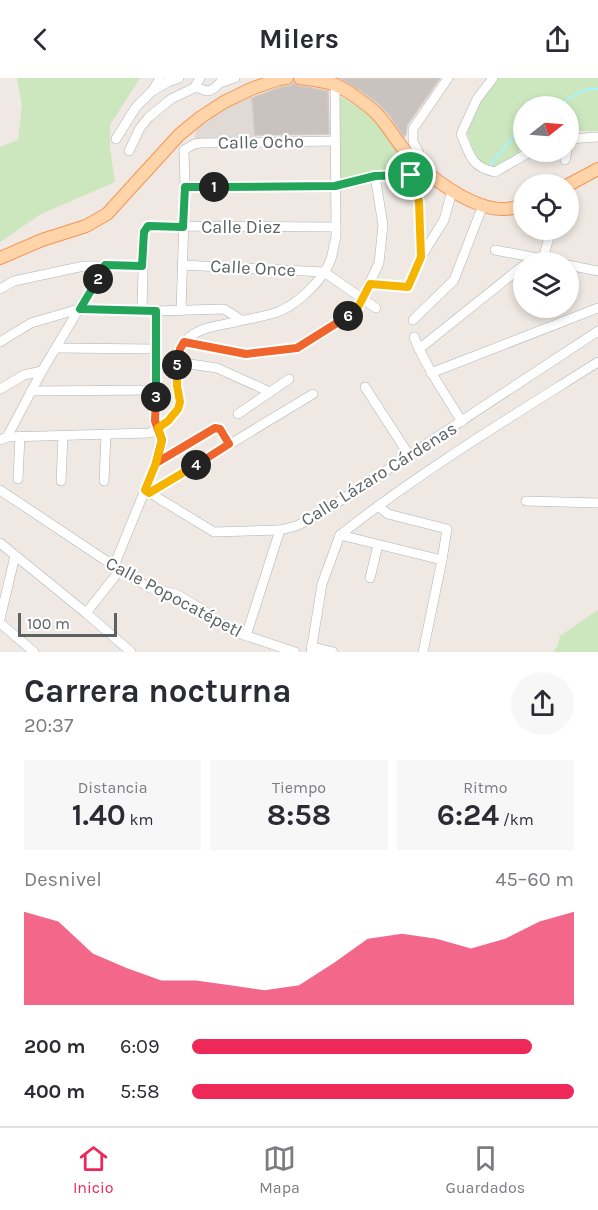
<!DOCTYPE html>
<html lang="es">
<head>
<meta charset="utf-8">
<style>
	body { margin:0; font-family:Karla,sans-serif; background:#f7f7f7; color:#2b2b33; height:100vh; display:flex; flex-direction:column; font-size:22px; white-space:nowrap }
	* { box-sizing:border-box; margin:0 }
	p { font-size:20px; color:#7c7c81 }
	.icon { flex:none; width:33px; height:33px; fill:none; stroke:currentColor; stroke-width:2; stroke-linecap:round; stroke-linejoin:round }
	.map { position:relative; height:574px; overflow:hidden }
	.panel { display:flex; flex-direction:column; background:#fff; flex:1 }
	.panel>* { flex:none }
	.needle { width:39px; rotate:73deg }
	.tools { position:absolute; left:513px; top:18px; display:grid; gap:12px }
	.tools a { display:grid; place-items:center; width:66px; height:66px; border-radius:50%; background:#fff; box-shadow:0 3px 9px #0003; font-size:30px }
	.scale { position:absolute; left:18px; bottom:15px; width:99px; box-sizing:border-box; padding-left:6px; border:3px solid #5b6264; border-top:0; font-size:16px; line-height:21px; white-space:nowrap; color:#5b6264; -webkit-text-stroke:4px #fff; paint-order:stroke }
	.pin { position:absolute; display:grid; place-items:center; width:51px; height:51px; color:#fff; margin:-26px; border:3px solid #fff; border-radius:50%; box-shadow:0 2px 6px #0007 }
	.km { position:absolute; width:30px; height:30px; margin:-15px; border-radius:50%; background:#222; color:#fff; font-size:16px; line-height:30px; text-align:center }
	.round { display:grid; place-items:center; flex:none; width:63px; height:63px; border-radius:32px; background:#f7f7f7 }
	.overview { display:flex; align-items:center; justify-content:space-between; height:102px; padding:0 24px }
	h1 { font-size:33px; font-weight:700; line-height:45px }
	.figures { display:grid; grid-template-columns:repeat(3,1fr); gap:9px; height:102px; padding:6px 24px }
	.figures div { display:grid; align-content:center; border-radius:0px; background:#f7f7f7; text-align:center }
	.figures b { font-size:30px; font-weight:700 }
	.figures small { font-size:16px; font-weight:400 }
	.figures p { font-size:16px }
	.chart { height:168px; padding:12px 24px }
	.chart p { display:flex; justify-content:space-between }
	.chart svg { width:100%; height:108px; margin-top:6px; fill:#ef285a; opacity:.7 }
	ul { padding:0 24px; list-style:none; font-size:20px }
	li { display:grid; grid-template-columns:96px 72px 1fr; align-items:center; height:45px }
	li i { height:15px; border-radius:8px; background:#ef285a }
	header { display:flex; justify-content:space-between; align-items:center; height:78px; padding:0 24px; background:#fff; font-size:27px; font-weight:700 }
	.menu { display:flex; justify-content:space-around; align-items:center; height:84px; border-top:2px solid #e1e1e2; background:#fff; font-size:16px; color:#7c7c81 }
	.menu a { display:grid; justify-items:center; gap:3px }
	.menu .selected { color:#ef285a }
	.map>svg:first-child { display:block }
</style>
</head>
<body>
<header><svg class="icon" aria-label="back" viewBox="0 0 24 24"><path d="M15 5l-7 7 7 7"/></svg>Milers<svg class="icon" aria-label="share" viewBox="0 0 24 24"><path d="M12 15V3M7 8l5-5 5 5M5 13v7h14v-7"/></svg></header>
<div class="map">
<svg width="598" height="574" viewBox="0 0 598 574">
	<rect width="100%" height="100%" fill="#efe8e3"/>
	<!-- education -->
	<path fill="#e1d9d4" d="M251 15 256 62 194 63 198 47 219 31Z"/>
	<!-- green -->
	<g fill="#cce7be">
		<path d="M17 0H140L110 47V70L115 104 41 136 0 164V69L18 62 22 28Z"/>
		<path d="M493 0H598V53H573L569 55 568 28H524L523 70 496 91C477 89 473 70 467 55L477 21Z"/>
		<path d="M334 15C369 32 395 57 407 94L337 105Z"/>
		<path d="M598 532V574H553L558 567 560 558Z"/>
	</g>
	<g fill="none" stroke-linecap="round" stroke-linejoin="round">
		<!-- stream -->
		<g stroke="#a3f5ff" stroke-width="2">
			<path d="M556 28 581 14 588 11H598"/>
			<path d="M488 90 514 58 524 50"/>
		</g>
	</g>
	<!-- building -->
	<g fill="#c9c3c0" stroke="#d3c8c1" stroke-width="1.5">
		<path d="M340 0H440L407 47 406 56 404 59 390 38 380 27 360 12Z"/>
		<path d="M294 5 299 8 328 13 329 56 255 57 252 20 281 9 289 8Z"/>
	</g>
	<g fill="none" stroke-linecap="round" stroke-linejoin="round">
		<!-- minor casing -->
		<g stroke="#afb4b6" stroke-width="10">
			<g id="minor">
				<path d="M493 0 477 21 461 56C470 77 471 89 495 94L530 74"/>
				<path d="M220 5 235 0"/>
				<path d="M194 10C200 9 203 13 208 13 214 12 220 5 223 0"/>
				<path d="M154 12 168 4 179 0"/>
				<path d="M116 61 136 29 153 12 160 0"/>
				<path d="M568 61 598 59"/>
				<path d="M129 73 140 50 149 39 171 21 194 10 200 0"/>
				<path d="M407 75 406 82 419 124 421 179"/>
				<path d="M565 82 567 74"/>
				<path d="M421 90 419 75 413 64V51L448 0"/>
				<path d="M185 109 335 108 375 98 411 97"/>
				<path d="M495 172 559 184"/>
				<path d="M543 181 551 152"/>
				<path d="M182 187 324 194 376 230"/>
				<path d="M568 187 598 193"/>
				<path d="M370 206 408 209 421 179 444 142 452 113"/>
				<path d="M0 211 14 203 84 188H142"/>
				<path d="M142 232 144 154 148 148 336 149"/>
				<path d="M181 233 185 109 184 72 194 66 201 65 335 63"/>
				<path d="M413 242 454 202 483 127"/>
				<path d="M414 259C426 289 445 316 462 344"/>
				<path d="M0 264 31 245 79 231 156 233 224 231 241 242"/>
				<path d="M184 264 246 276 296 270 356 233 379 185 383 147 375 98"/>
				<path d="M56 270 157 271"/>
				<path d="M419 271 524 187"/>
				<path d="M177 284 217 290 270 314"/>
				<path d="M431 295 598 230"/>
				<path d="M365 309 409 377"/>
				<path d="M0 311 24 297 42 293"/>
				<path d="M31 313 156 312"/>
				<path d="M238 336 289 301"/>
				<path d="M7 359 42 293 105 187"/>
				<path d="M0 362 7 359 150 355C160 348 172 342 178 331 182 324 178 316 177 309 176 291 175 269 191 258 203 249 221 247 235 244 248 241 269 238 280 233 299 225 324 201 331 181 333 174 334 166 336 159L335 6 332 5"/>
				<path d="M156 385 215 350 220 351 229 366"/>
				<path d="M18 401 20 358"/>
				<path d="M61 403 63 357"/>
				<path d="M104 403 106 356"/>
				<path d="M0 412 120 492 150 510 176 516 200 530 232 553 295 574"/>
				<path d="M145 412 214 454 280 452 296 448 317 438 598 253"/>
				<path d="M149 415 313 316"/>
				<path d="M526 423 598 425"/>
				<path d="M378 428 388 436 447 451 442 482 423 574"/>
				<path d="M340 457C421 393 511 339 598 284"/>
				<path d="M340 457 442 482"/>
				<path d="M0 465 86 535 131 574"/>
				<path d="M114 488 156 385 162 362 155 343 156 233"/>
				<path d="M370 500 378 467"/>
				<path d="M86 535 120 492"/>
				<path d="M0 541 15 478"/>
				<path d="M0 545 34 574"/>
				<path d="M246 558 280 452"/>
				<path d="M311 569 333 574"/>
				<path d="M311 574 322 506 340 457"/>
			</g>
		</g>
		<!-- major casing -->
		<g stroke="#f69454" stroke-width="14">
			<g id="major">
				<path d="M300 0C311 2 326 3 336 7 349 13 363 24 374 33 388 46 395 63 408 76 428 99 474 133 506 131 511 131 518 128 524 127"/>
				<path d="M568 107 598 91"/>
				<path d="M0 180 42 162 86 148 107 136 179 57 201 39 224 24 251 11 279 1 287 0"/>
			</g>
		</g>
		<!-- minor -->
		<use href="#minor" stroke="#fff" stroke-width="9"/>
		<!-- major -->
		<use href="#major" stroke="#ffd4a8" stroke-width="12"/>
	</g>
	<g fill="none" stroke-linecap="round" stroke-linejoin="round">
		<!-- split-1 casing -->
		<g stroke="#fff" stroke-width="12">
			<path id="split-1" d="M214 109 335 108 375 98 411 97"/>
		</g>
		<!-- split-2 casing -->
		<g stroke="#fff" stroke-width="12">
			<path id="split-2" d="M98 201 105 187 142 188 144 154 148 148 183 149 185 109H214"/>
		</g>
		<!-- split-3 casing -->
		<g stroke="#fff" stroke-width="12">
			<path id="split-3" d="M98 201 80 231 156 233V319"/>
		</g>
		<!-- split-4 casing -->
		<g stroke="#fff" stroke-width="12">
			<path id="split-4" d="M156 319 155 343 162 362 156 385 215 350 220 351 229 366 196 387"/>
		</g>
		<!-- split-5 casing -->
		<g stroke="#fff" stroke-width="12">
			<path id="split-5" d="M177 287V308L180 324 178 331 168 343 158 350 162 362 156 385 145 412 149 415 196 387"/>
		</g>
		<!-- split-6 casing -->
		<g stroke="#fff" stroke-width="12">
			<path id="split-6" d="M177 287 180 271 184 264 246 276 297 270 348 238"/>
		</g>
		<!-- split-7 casing -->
		<g stroke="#fff" stroke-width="12">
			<path id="split-7" d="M348 238 356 233 370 206 408 209 421 179 419 124 411 97"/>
		</g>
		<!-- split-1 -->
		<use href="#split-1" stroke="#22a559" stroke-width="8"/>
		<!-- split-2 -->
		<use href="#split-2" stroke="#22a559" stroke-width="8"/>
		<!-- split-3 -->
		<use href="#split-3" stroke="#22a559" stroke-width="8"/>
		<!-- split-4 -->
		<use href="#split-4" stroke="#f0652b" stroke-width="8"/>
		<!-- split-5 -->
		<use href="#split-5" stroke="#f5b400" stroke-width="8"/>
		<!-- split-6 -->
		<use href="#split-6" stroke="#f0652b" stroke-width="8"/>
		<!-- split-7 -->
		<use href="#split-7" stroke="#f5b400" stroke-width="8"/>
	</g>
	<g text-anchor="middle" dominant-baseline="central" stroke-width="4.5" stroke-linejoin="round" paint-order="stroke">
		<!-- street labels -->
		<g font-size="18" fill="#5b6264" stroke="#fff">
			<text transform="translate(261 64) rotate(-1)">Calle Ocho</text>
			<text x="241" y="149">Calle Diez</text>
			<text transform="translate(253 190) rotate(3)">Calle Once</text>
			<text transform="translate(379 396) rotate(-32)">Calle Lázaro Cárdenas</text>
			<text transform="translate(174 519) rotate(28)">Calle Popocatépetl</text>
		</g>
	</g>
</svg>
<div class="tools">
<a><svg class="needle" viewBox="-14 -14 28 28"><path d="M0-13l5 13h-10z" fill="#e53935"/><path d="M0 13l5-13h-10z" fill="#7c7c81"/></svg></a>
<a><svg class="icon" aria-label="locate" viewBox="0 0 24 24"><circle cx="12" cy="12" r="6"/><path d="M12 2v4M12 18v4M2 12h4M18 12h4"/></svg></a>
<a><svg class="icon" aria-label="layers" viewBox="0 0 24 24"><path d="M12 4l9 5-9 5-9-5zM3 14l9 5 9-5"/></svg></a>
</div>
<div class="scale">100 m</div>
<div class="pin" style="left:411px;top:97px;background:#1e9e55"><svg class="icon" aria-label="arrive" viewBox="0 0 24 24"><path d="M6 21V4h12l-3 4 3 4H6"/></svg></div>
<b class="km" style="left:214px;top:109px">1</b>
<b class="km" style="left:98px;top:201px">2</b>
<b class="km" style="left:156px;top:319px">3</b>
<b class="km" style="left:196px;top:387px">4</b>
<b class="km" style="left:177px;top:287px">5</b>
<b class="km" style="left:348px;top:238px">6</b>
</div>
<section class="panel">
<div class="overview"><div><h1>Carrera nocturna</h1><p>20:37</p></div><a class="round"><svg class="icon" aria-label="share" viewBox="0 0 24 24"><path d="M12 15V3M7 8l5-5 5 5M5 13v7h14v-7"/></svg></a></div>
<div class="figures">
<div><p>Distancia</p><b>1.40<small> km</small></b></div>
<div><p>Tiempo</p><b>8:58</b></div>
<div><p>Ritmo</p><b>6:24<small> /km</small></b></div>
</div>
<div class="chart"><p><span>Desnivel</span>45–60 m</p>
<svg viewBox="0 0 160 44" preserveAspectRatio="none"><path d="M0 44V6L10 10L20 23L30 29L40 34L50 34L60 36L70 38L80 36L90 27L100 17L110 15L120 17L130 21L140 17L150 10L160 6V44z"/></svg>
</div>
<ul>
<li><b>200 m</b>6:09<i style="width:89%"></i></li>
<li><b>400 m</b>5:58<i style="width:100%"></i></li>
</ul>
</section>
<nav class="menu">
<a class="selected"><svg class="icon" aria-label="home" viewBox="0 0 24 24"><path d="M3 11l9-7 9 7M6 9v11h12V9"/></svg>Inicio</a>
<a><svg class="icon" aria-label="map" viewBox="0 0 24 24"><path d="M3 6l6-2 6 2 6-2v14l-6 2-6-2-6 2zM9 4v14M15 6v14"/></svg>Mapa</a>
<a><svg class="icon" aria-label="saved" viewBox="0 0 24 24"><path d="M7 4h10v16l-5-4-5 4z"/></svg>Guardados</a>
</nav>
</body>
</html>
